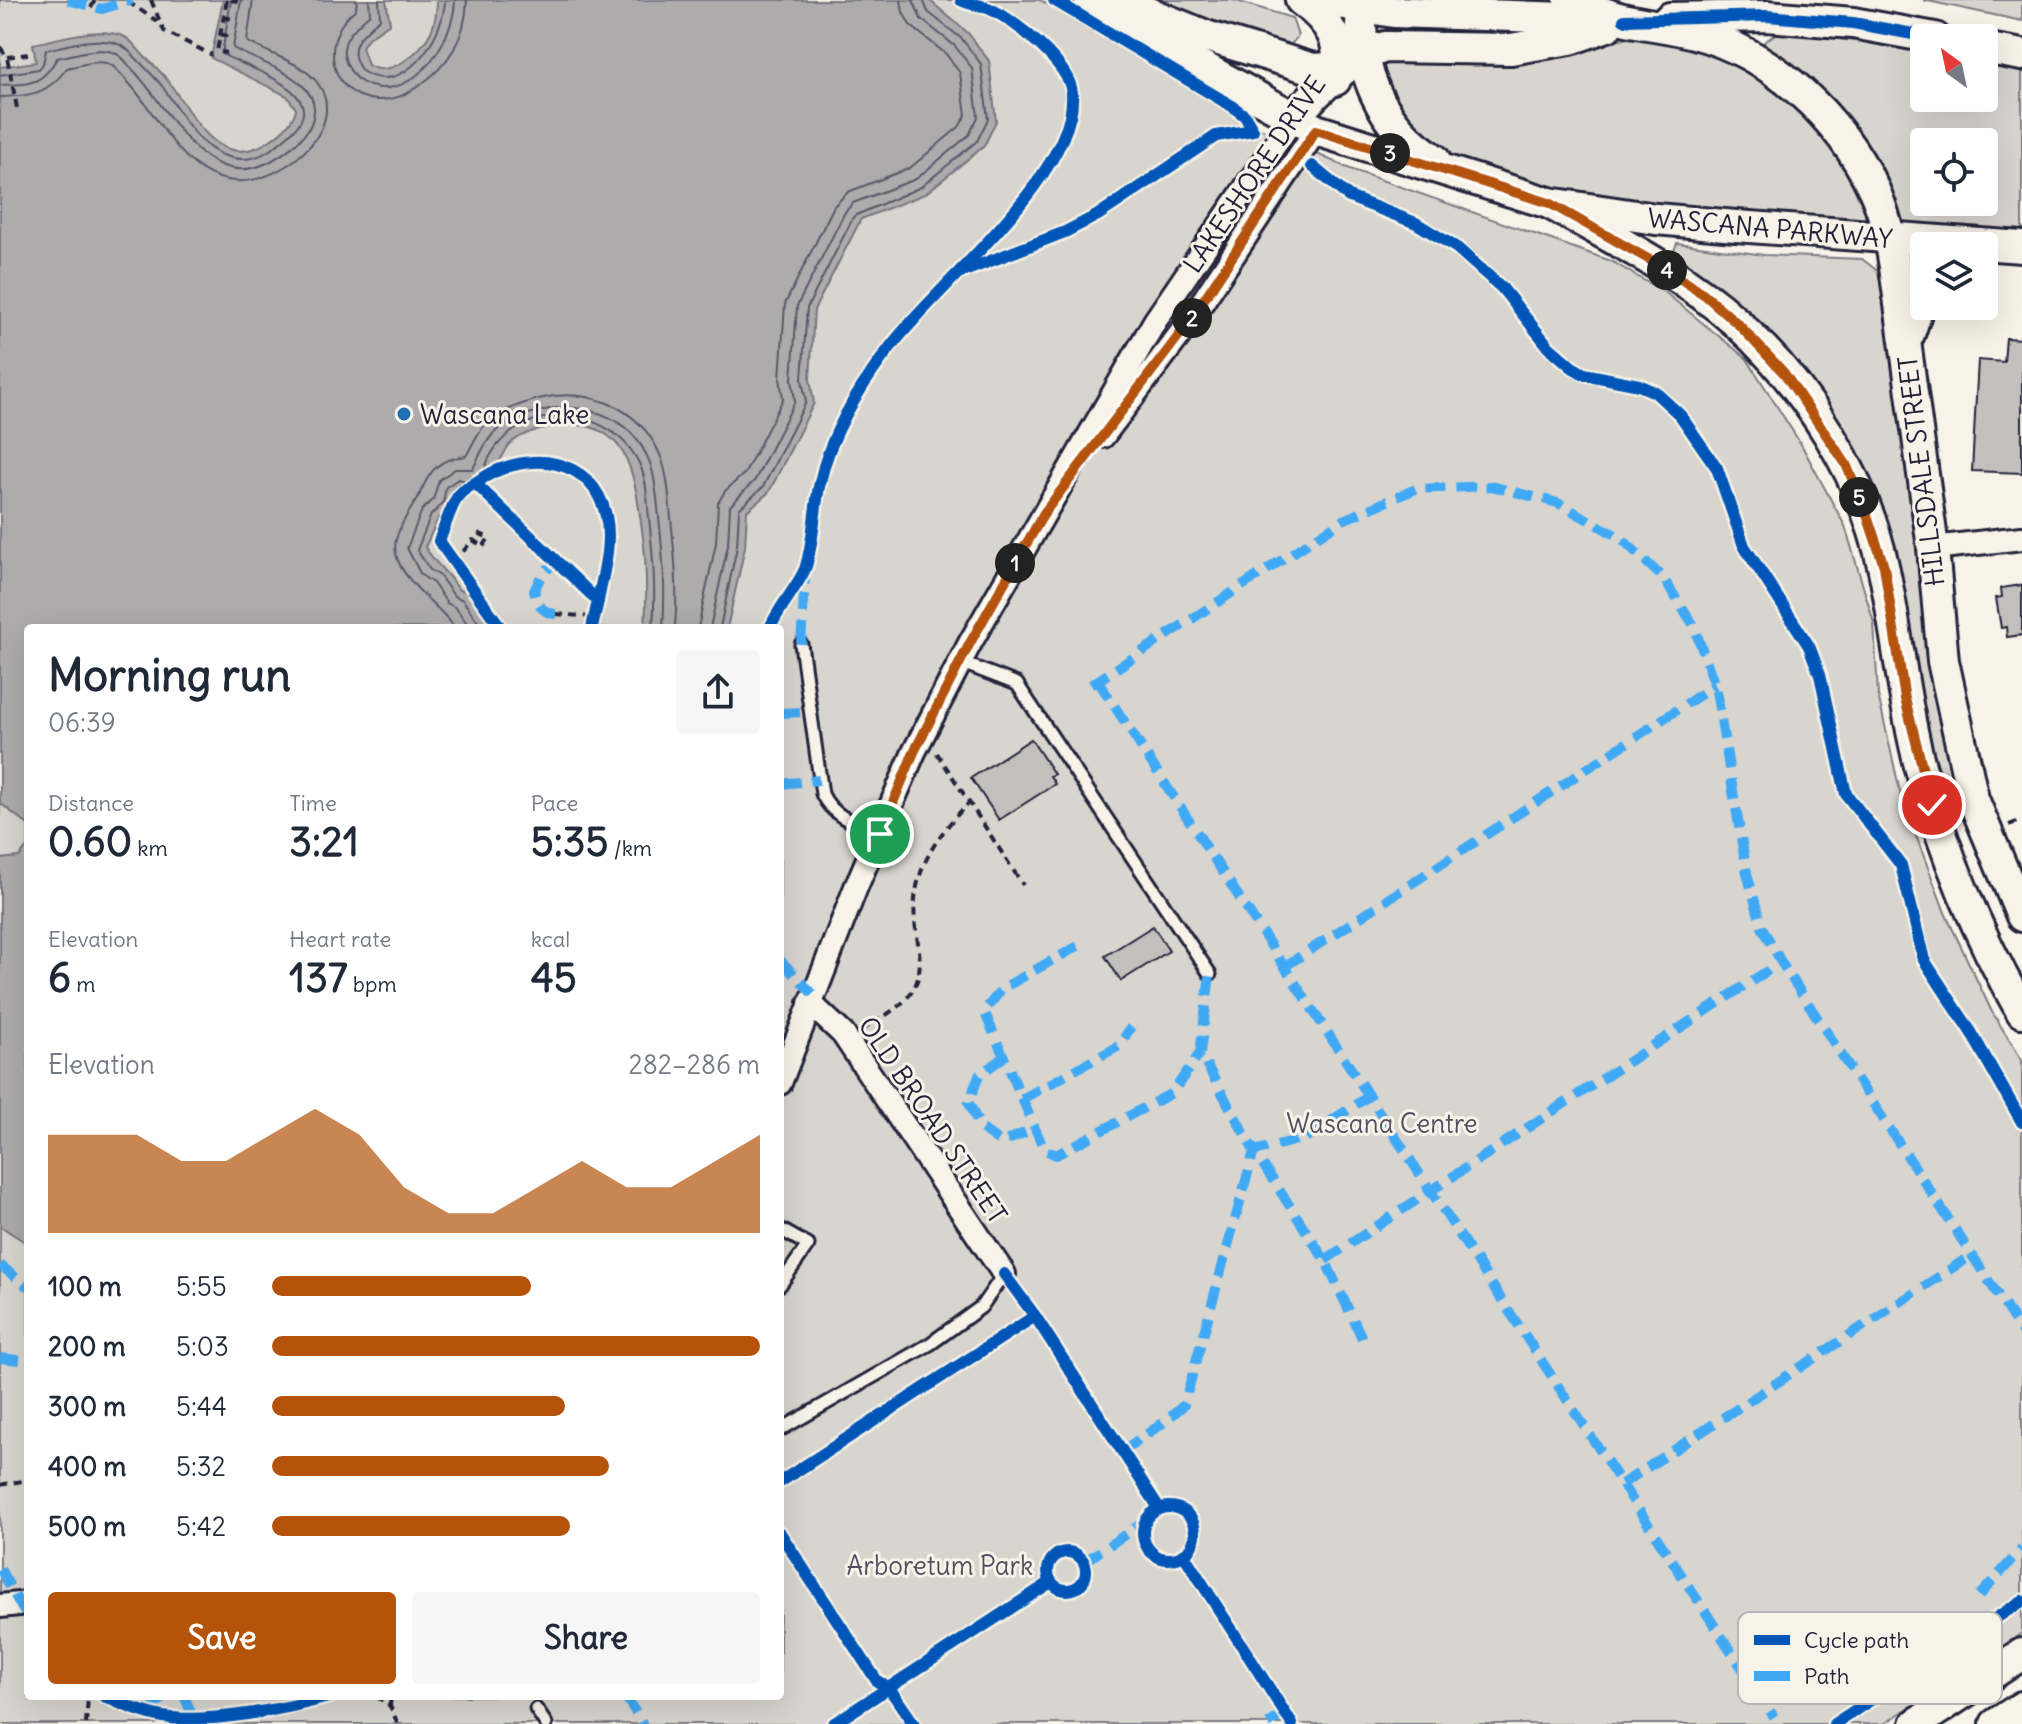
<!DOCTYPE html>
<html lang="en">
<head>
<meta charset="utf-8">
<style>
	body { margin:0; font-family:Delius,sans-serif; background:#f6f6f7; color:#1f2937; height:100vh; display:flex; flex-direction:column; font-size:30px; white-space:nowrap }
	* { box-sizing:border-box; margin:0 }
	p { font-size:26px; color:#747a83 }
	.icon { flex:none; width:44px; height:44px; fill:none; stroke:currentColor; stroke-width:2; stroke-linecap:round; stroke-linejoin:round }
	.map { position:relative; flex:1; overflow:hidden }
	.sheet { position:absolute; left:24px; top:624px; width:760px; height:1076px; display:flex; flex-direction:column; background:#fff; border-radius:8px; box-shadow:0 8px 32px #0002 }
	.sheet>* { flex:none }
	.needle { width:52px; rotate:327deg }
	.fabs { position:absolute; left:1910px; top:24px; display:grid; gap:16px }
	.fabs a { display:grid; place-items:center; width:88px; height:88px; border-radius:8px; background:#fff; box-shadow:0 8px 32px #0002; font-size:40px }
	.pin { position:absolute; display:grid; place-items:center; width:68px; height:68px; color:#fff; margin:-34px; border:4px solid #fff; border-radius:50%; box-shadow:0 2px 8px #0007 }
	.km { position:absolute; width:40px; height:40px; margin:-20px; border-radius:50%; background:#222; color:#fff; font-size:22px; line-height:40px; text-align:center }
	.round { display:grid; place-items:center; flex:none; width:84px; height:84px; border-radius:8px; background:#f6f6f7 }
	.head { display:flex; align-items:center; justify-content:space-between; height:136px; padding:0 24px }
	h1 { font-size:44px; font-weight:800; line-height:60px }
	.stats { display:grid; grid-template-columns:repeat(3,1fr); gap:12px; height:136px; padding:8px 24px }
	.stats div { display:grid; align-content:center }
	.stats b { font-size:40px; font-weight:800 }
	.stats small { font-size:22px; font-weight:400 }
	.stats p { font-size:22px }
	.chart { height:224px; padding:16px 24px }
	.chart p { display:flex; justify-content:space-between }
	.chart svg { width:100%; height:144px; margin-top:8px; fill:#b45309; opacity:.7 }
	.button { display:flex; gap:16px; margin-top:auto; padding:16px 24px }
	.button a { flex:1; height:92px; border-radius:8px; background:#b45309; color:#fff; font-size:32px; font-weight:800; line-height:92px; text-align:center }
	.button a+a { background:#f6f6f7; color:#1f2937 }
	ul { padding:0 24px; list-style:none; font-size:26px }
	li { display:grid; grid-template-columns:128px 96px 1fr; align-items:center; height:60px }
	li i { height:20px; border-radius:10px; background:#b45309 }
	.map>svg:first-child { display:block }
</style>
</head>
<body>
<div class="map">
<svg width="2022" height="1724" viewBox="0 0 2022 1724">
	<rect width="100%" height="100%" fill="#f7f3e8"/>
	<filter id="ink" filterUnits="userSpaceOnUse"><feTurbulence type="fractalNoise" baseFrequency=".0125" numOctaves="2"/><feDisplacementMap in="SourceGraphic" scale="16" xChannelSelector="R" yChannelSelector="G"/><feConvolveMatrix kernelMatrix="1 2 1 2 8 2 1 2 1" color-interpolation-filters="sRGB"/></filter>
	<g filter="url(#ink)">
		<!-- green -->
		<g fill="#d8d5cf" stroke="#7d7c85" stroke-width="2" fill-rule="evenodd">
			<path d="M0 0H1040L1236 117 1350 169 1611 261 1667 294 1747 359 1802 446 1845 526 1874 623 1878 695 1901 796 1946 915 1992 1012 2022 1060V1633L1884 1724H0ZM28 628H780V1696H28Z"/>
			<path d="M1141 0H1233L1292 18 1298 36 1288 48Z"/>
			<path d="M1923 0H2022V21Z"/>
			<path d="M1778 32 1924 49V98H1984V61L2022 71V235L1920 230 1900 220 1758 47ZM1924 142H1984V202H1924Z"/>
			<path d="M1625 38 1679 43 1727 60 1763 83 1807 118 1843 162 1865 206V224L1598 199 1485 170 1438 150 1404 129 1375 67 1393 56 1547 54Z"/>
			<path d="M1677 243 1764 255 1862 259 1884 276 1938 715 1961 802 1951 806 1933 750 1914 665 1903 584 1875 491 1824 400 1671 258Z"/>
		</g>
		<!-- water -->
		<g fill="#aeabad" stroke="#76747f" stroke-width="2">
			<path d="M223 0H386L390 23 368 38 362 47 368 65C390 79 421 52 431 32 435 22 437 11 437 0H929L968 33 989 61 996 121 984 146 925 194 861 219 814 310 810 379 814 403 769 492 747 511 745 547 727 628H645C647 594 647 563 642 530 635 481 631 421 565 425 549 426 532 430 518 438 503 446 505 460 492 469L496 476 468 495 463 486C447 489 456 499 452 509L446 512 444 520 439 517 425 547C435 564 448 573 459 590L467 591 491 628H28V825L0 803V67L36 62 33 44C60 39 98 25 125 37 131 40 137 48 142 54 151 63 161 71 168 81 193 114 218 175 269 141 281 133 293 123 296 109L287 96 211 58Z"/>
			<path d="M28 846V1244L0 1226V859L19 857Z"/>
		</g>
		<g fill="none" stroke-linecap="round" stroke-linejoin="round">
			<!-- shore -->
			<g stroke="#5a5969" stroke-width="2">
				<path d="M357 0 356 9C319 37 327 96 377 100 393 101 405 95 417 87 449 66 466 38 467 0"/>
				<path d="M369 0 370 14C346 34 332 51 357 79 405 113 454 45 455 0"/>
				<path d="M379 0 380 19C362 34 344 47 362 71 403 99 444 37 445 0"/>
				<path d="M0 75 39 69 43 64 46 50C69 45 96 36 118 44 126 46 131 54 137 59 145 68 155 77 162 86 184 116 206 167 252 158 267 155 281 142 292 132 334 92 246 68 222 54L231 0"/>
				<path d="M0 85C31 84 42 85 57 58 74 55 101 45 117 54 123 57 129 66 134 71 170 108 205 197 271 161 285 153 304 140 311 124 330 80 260 64 233 48L241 0"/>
				<path d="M0 97C32 96 48 94 67 68 79 66 98 59 109 64 116 67 121 75 127 81 159 114 181 177 235 181 277 185 349 132 319 85 304 62 269 55 247 41L253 0"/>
				<path d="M455 628C439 604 388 573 396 540 400 521 414 507 421 491 431 468 440 459 466 456 472 446 477 433 485 425 497 413 513 407 528 402 581 384 639 403 661 457 668 476 669 498 671 518 675 559 678 587 675 628"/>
				<path d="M470 628 456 608 447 603 433 583 421 575 407 548 422 510 433 500 439 480 455 469H473C478 458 486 441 494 433 505 422 519 417 532 413 579 398 631 414 650 463 656 480 657 500 659 517 663 558 666 586 663 628"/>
				<path d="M482 628 463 600 454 596 439 575 430 570 417 550 431 515 443 503 446 487 458 479 472 482 483 475C500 403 605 395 639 463 647 479 647 500 649 518 653 556 656 589 653 628"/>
				<path d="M698 628 716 543 718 503 725 491 745 473 783 399 780 378 785 304 834 206 848 192 910 168 959 127 966 115 960 73 946 54 910 25 903 12 901 0"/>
				<path d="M710 628 728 545 730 506 755 480 795 401 792 379 797 306 845 212 853 203 916 179 969 135 978 117 972 68 955 46 921 19 913 0"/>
				<path d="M720 628 737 546 739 509 763 487 806 402 802 379 807 308 854 216 921 187 977 141 988 119 981 64 962 39 928 12 923 0"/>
			</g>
		</g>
		<!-- building -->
		<g fill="#c2bfbd" stroke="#22223b" stroke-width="2">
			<path d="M2006 338 2022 339V473L1972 471 1978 360 2004 362Z"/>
			<path d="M2022 585V635L2007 637 2006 627 2001 628 1996 598 2002 597 2001 588Z"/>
			<path d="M1031 739 1054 774 1050 776 1055 784 999 820 971 778Z"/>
			<path d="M1153 926 1169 951 1121 981 1105 956Z"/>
		</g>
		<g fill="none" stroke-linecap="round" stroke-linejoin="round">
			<!-- lane casing -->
			<g stroke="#22223b" stroke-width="17">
				<g id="lane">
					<path d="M801 644 822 794C833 818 857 824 880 834"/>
					<path d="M960 662 1017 684 1210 974"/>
					<path d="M780 1229 808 1245 780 1285"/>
					<path d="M780 1430 930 1344 981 1307 1004 1274"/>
					<path d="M536 1709 546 1724"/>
				</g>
			</g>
			<!-- street casing -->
			<g stroke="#22223b" stroke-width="28">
				<g id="street">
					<path d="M1103 436 1187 325 1316 130"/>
					<path d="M1933 548 2022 538"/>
					<path d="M810 1003 843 1034 1004 1274"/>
					<path d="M780 1083 856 887 914 752 970 643 1155 321 1293 118"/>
					<path d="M0 1606 28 1603"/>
				</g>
			</g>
			<!-- secondary casing -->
			<g stroke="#22223b" stroke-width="36">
				<g id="secondary">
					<path d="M1090 0 1146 35 1316 130 1549 203 1656 219 1736 226 2022 247"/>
					<path d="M1116 0 1206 36 1313 69 1330 68 1348 58"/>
					<path d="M1301 0C1330 21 1345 43 1335 80"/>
					<path d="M1320 0 1394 12 1598 19"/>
					<path d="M1569 0C1588 7 1608 16 1627 20 1649 25 1672 27 1694 33 1772 53 1841 118 1874 190 1885 214 1891 241 1895 267L1933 548 1943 661 1973 799 2022 916"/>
					<path d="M1362 7C1356 69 1381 126 1434 159"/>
					<path d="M1670 18 1767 16 1853 23 1935 38"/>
					<path d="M1984 48 2022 55"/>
					<path d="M1293 118C1318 90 1349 58 1385 47L1511 49 1570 39 1607 26"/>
					<path d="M1549 203C1614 239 1682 273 1737 323 1806 386 1865 477 1884 570 1898 635 1903 702 1920 766 1944 853 1977 934 2022 1012"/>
					<path d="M1909 334 1924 289"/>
					<path d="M1916 1724 2022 1654"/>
					<path d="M1996 1724 2022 1707"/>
				</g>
			</g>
			<!-- path -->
			<g stroke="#22223b" stroke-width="4" stroke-dasharray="8 6" stroke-linecap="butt">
				<path d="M151 0 164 31 212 55"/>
				<path d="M227 0 217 51 227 53"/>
				<path d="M231 0 238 1"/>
				<path d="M128 2 157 21"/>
				<path d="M91 8 95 0"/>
				<path d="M223 17 234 19"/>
				<path d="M220 34 231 37"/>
				<path d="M0 47 7 57 17 108"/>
				<path d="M7 57 28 54"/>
				<path d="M454 562 473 540 483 547 489 538 478 533"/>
				<path d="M556 614 593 617"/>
				<path d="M937 753 1023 885"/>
				<path d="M2009 825 2022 820"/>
				<path d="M862 1030C880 1018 903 1008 914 988 925 968 917 942 915 921 910 874 937 834 969 803"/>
				<path d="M0 1485 28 1480"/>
				<path d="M376 1696 390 1706 398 1724"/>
				<path d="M390 1706 391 1696"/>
				<path d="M229 1715 231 1724"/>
				<path d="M86 1724 88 1696"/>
			</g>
			<!-- lane -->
			<use href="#lane" stroke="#f7f3e8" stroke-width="11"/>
			<!-- street -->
			<use href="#street" stroke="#f7f3e8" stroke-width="22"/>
			<!-- secondary -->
			<use href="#secondary" stroke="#f7f3e8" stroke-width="30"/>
			<!-- quiet -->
			<g stroke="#3fa9f5" stroke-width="10" stroke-dasharray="20 10" stroke-linecap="butt">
				<path d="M68 0 102 9 132 0"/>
				<path d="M556 614C542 613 537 604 534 591L542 574 556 562"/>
				<path d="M801 644 805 580"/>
				<path d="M1098 681 1774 1717"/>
				<path d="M1091 685 1343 520 1416 489 1491 486 1558 503 1621 538 1663 578 1693 624 1715 685 1747 873 1762 927 1781 962 2022 1332"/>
				<path d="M780 713 810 712"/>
				<path d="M780 784 819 780"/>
				<path d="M1078 946 1003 988 984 1011 1044 1149 1056 1155 1172 1093 1200 1053"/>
				<path d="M780 960 813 994"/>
				<path d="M1284 967 1715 685"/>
				<path d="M1004 1057 979 1075 969 1103 980 1127 1001 1143 1035 1128"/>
				<path d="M1022 1099 1119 1046 1131 1027"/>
				<path d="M1325 1260 1781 962"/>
				<path d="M0 1265 28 1287"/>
				<path d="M1362 1338 1325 1260 1254 1151 1305 1138 1369 1096"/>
				<path d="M0 1358 28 1361"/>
				<path d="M1122 1451 1163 1423 1184 1405 1254 1151 1200 1053 1210 974"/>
				<path d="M1622 1484 1972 1255"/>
				<path d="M1084 1562 1144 1522"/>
				<path d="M0 1569 28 1619"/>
				<path d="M1979 1596 2022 1549"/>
				<path d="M184 1696 194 1719"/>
				<path d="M625 1696 643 1724"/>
				<path d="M147 1713 165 1696"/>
				<path d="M1268 1724 1285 1713"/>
			</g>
			<!-- cycleway casing -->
			<g stroke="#f7f3e8" stroke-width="17">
				<g id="cycleway">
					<path d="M1624 20 1767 16 1853 23 1935 38"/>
					<path d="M1312 166 1349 197 1416 223 1457 248 1502 288 1549 347 1572 367 1584 374 1639 385 1655 392 1680 415 1717 468 1744 546 1809 646 1820 675 1846 794 1901 865 1924 960 1971 1032 2022 1122"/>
					<path d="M962 272 1065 232 1098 215 1216 136 1253 130 1245 116 1232 106 1054 0"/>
					<path d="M480 488 598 601 592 628"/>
					<path d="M501 628 439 541C445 527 450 508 458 496 463 489 476 483 483 478 528 450 593 456 606 516 612 543 603 574 598 601"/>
					<path d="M770 628C778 608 802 581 806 566 814 539 814 509 820 482 830 435 857 392 885 354 932 288 1078 176 1072 93 1070 65 1015 20 990 9 981 5 970 5 961 0"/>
					<path d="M1004 1274 1035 1316 1159 1508"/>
					<path d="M780 1482 1035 1316"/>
					<circle cx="1169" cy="1533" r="26"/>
					<path d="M780 1533 877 1681 889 1688 914 1724"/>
					<circle cx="1067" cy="1571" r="19"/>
					<path d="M1184 1555 1292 1724"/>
					<path d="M104 1696C123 1705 142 1713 163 1717 207 1724 288 1709 331 1696"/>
					<path d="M833 1724 1051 1582"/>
					<path d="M1834 1724 2022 1601"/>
				</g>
			</g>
			<!-- cycleway -->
			<use href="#cycleway" stroke="#0057b8" stroke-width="12"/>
		</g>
	</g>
	<g fill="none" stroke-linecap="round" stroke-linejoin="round" filter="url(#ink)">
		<!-- route casing -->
		<g stroke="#fff" stroke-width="16">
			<path id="route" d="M880 834 914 752 970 643 1044 513 1187 325 1316 130 1549 203 1666 269 1705 295 1739 325 1784 373 1846 464 1867 515 1884 566 1905 699 1932 805"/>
		</g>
		<!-- route -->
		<use href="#route" stroke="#b45309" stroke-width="10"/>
	</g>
	<!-- markers -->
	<circle fill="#1f6fb2" stroke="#f7f3e8" stroke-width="3" cx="404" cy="414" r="8"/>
	<g text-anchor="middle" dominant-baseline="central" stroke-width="6" stroke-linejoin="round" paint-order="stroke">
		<!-- street labels -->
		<g font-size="26" fill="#22223b" stroke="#f7f3e8">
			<text transform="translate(1254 174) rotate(-56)">LAKESHORE DRIVE</text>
			<text transform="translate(1770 228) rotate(5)">WASCANA PARKWAY</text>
			<text transform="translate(1921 471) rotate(-97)">HILLSDALE STREET</text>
			<text transform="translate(933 1120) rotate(56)">OLD BROAD STREET</text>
		</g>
		<!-- poi labels -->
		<g font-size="26" fill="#22223b" stroke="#f7f3e8" text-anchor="start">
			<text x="420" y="414">Wascana Lake</text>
		</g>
		<!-- park labels -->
		<g font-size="26" fill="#504f60" stroke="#f7f3e8">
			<text x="1382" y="1123">Wascana Centre</text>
			<text x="940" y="1565">Arboretum Park</text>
		</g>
	</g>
	<!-- legend -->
	<rect x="1738" y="1612" width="264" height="92" rx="12" fill="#f7f3e8" stroke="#b7b4b4" stroke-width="2"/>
	<rect x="1754" y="1635" width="36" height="10" fill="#0057b8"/>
	<rect x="1754" y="1671" width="36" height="10" fill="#3fa9f5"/>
	<g font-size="22" fill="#22223b">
		<text x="1804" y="1648">Cycle path</text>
		<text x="1804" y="1684">Path</text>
	</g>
</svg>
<div class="fabs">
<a><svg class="needle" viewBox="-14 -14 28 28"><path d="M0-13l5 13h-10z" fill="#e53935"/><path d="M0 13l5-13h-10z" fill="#747a83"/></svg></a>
<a><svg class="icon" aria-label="locate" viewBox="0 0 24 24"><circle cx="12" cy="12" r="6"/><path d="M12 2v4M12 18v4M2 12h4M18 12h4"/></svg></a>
<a><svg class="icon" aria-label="layers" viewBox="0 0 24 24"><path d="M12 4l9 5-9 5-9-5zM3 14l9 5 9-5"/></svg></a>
</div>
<div class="pin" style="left:880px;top:834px;background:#1e9e55"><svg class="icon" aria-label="arrive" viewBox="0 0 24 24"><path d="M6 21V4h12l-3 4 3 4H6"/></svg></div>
<div class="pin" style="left:1932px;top:805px;background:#d93025"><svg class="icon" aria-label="check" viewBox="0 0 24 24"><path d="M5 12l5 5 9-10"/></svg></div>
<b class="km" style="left:1015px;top:563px">1</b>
<b class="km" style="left:1192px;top:318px">2</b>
<b class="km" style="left:1390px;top:153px">3</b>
<b class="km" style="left:1667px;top:270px">4</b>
<b class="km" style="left:1859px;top:497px">5</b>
<section class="sheet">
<div class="head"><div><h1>Morning run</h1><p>06:39</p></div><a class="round"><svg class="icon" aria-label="share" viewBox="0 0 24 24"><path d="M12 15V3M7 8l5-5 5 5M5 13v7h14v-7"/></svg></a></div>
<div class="stats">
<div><p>Distance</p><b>0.60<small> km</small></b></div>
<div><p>Time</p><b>3:21</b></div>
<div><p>Pace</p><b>5:35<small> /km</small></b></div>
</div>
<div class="stats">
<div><p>Elevation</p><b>6<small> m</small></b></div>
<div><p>Heart rate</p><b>137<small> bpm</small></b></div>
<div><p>kcal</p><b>45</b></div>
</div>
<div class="chart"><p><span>Elevation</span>282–286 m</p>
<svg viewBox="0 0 160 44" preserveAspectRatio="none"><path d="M0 44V14L10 14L20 14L30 22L40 22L50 14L60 6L70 14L80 30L90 38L100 38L110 30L120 22L130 30L140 30L150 22L160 14V44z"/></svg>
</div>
<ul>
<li><b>100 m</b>5:55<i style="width:53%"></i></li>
<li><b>200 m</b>5:03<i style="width:100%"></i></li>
<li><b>300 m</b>5:44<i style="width:60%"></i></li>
<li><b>400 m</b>5:32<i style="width:69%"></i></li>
<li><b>500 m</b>5:42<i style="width:61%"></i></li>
</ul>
<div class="button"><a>Save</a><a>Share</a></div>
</section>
</div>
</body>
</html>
